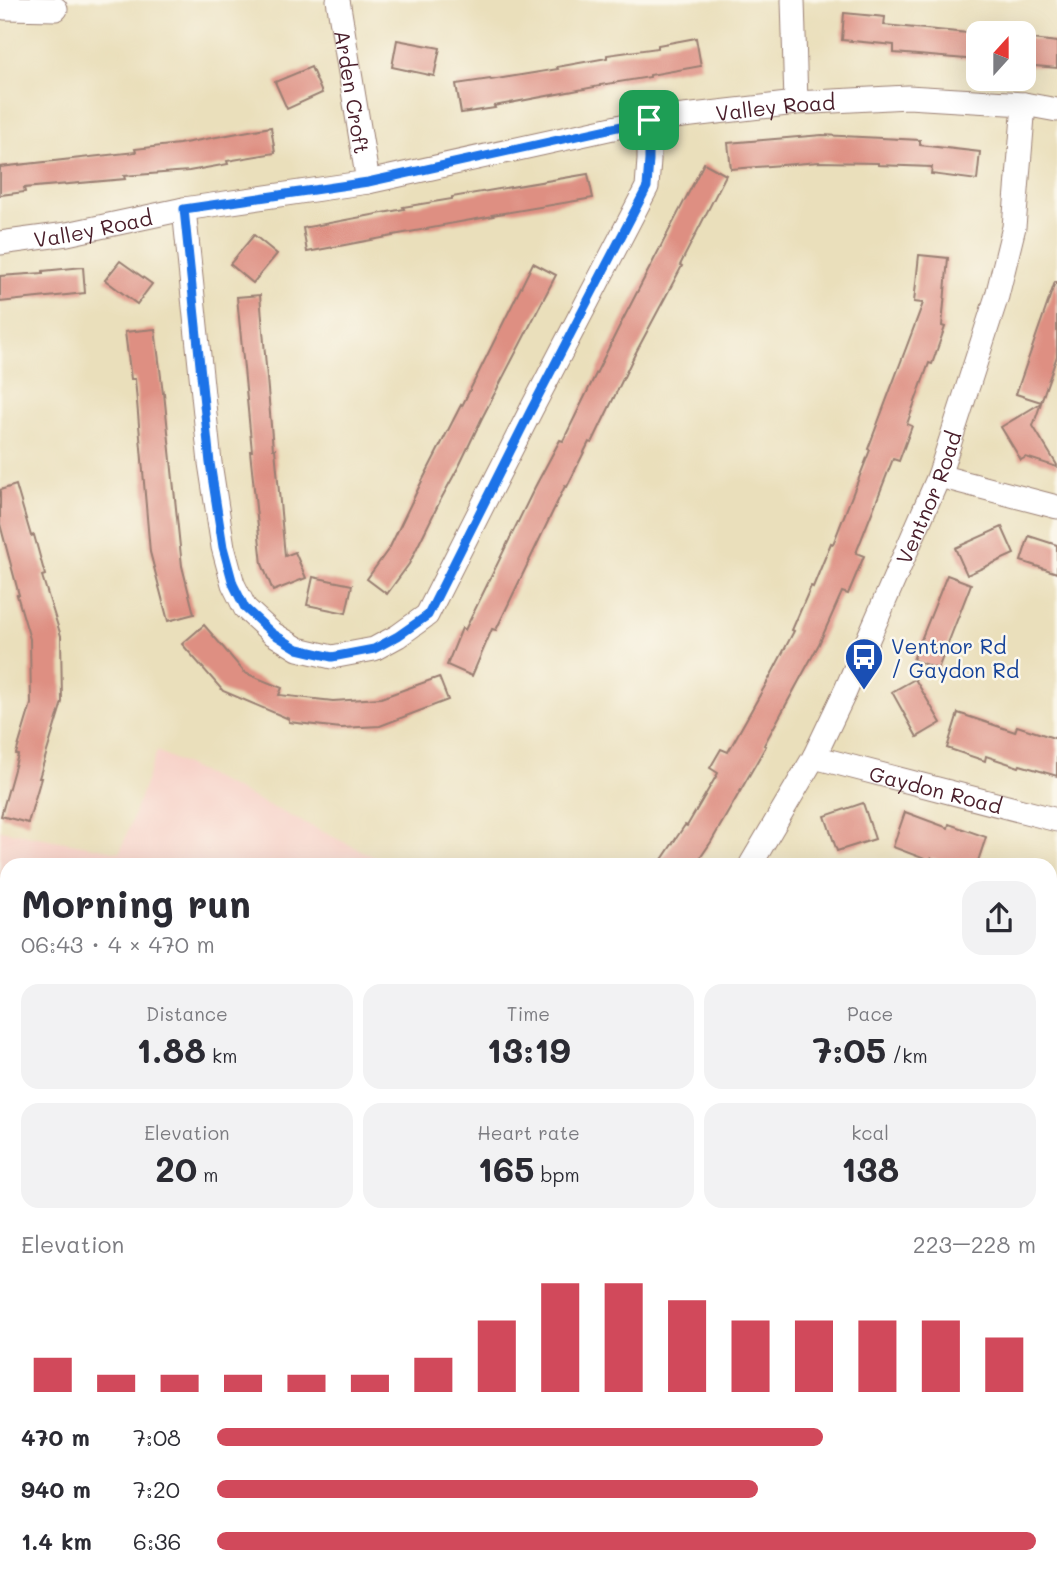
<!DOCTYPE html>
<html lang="en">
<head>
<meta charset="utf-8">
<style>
	body { margin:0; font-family:Mali,sans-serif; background:#f2f2f3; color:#2b2b33; height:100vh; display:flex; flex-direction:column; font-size:26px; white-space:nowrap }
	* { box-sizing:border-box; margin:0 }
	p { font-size:23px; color:#7c7c81 }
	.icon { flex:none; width:38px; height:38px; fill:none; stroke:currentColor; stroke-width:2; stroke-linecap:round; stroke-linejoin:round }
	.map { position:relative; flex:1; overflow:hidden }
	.panel { position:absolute; left:0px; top:858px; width:1057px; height:726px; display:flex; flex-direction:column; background:#fff; border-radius:21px 21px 0 0; box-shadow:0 7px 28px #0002 }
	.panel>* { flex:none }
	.needle { width:46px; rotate:21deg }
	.controls { position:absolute; left:966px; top:21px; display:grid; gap:14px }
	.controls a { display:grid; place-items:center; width:70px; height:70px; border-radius:14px; background:#fff; box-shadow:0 7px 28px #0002; font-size:35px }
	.pin { position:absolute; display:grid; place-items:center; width:60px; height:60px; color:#fff; margin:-30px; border-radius:14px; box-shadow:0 4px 10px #0006 }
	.round { display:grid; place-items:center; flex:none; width:74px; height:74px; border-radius:21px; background:#f2f2f3 }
	.headline { display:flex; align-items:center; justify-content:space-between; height:119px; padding:0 21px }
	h1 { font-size:38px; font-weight:800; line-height:52px }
	.stats { display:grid; grid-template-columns:repeat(3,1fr); gap:10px; height:119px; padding:7px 21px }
	.stats div { display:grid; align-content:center; border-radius:18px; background:#f2f2f3; text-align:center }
	.stats b { font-size:35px; font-weight:800 }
	.stats small { font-size:19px; font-weight:400 }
	.stats p { font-size:19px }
	.chart { height:196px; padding:14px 21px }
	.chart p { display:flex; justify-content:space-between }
	.chart svg { width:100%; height:126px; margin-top:7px; stroke:#d1495b; stroke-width:6 }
	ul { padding:0 21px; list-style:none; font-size:23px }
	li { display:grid; grid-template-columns:112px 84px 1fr; align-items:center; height:52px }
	li i { height:18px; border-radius:9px; background:#d1495b }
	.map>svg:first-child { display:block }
</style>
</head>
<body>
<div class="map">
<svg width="1057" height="1583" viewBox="0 0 1057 1583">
	<rect width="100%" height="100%" fill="#fbf7ec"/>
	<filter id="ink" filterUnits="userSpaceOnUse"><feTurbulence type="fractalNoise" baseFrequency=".0143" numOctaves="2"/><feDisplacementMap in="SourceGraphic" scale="14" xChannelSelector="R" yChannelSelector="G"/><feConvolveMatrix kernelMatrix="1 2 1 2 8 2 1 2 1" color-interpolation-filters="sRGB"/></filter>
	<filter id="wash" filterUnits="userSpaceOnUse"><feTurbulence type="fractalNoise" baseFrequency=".00686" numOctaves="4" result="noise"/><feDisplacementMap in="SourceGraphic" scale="28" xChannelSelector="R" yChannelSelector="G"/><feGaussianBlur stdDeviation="1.57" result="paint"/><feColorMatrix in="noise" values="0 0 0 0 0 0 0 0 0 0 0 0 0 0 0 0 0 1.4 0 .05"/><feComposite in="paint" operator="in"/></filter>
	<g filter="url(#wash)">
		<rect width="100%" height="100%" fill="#eadfbb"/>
		<!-- built -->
		<g fill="#f7d1c8">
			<path d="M157 751 389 864H7V1367L0 1363V830L120 852Z"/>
			<path d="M1057 1246V1495L1050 1494V1258Z"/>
		</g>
		<g id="blocks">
			<!-- building -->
			<g fill="#de8f82">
				<path d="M844 13 885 17 884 25 978 34V60L894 53V45L842 40Z"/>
				<path d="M696 38 701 66 650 75V77L600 85V86L494 106 495 108 461 113 456 84 490 79 491 80 558 69 557 67 607 58V55L658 48V45Z"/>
				<path d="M1024 38 1057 42V68L1024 65Z"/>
				<path d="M397 40 440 48 434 76 392 67Z"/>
				<path d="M311 67 322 93 287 109 275 82Z"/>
				<path d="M271 127 275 153 227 161 228 164 189 171 124 176 125 179 24 188 25 192 0 195V167L136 152 135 149 179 144Z"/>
				<path d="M822 135 920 140V145L980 152 977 180 931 174 932 167 878 165V163L819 162 731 169 728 143Z"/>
				<path d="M704 163 726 175 680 265 682 266 634 356 592 443 589 442 567 487 565 486 496 630 492 629 472 676 447 665 462 628 465 630 535 487 560 440 563 441 618 329Z"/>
				<path d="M588 174 593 198 492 215 493 216 443 225V226L393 235V236L307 252 303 228 404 209 403 207 452 199V197Z"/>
				<path d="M254 235 277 254 253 283 230 264Z"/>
				<path d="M919 255 948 258 942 326 945 327 932 364 929 363 907 424 912 426 899 461 893 459 856 553 864 556 848 594 842 592 819 644 764 745 766 746 711 842 696 864H659L685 825 687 826 718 773 710 768 721 749 728 752 770 677 794 631 792 630 811 586 813 587 831 543 833 544 870 450 868 449 923 303 914 302Z"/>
				<path d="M120 261 152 284 137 304 105 280Z"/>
				<path d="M533 263 556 275 482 418 460 464 441 499 409 564 387 594 367 579 390 547 419 487 461 405 462 406Z"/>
				<path d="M83 267 85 293 0 302V276L43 273V271Z"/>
				<path d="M1055 282H1057V356L1041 402 1016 394Z"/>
				<path d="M260 295 273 449H275L285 556 295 552 306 578 273 591 262 564 250 451H252L237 297Z"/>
				<path d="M155 329 163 393H164L182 566 194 614 168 621 150 552 135 379H131L125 332Z"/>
				<path d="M1041 403 1033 426 1057 465V467L1026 457 1021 460 1001 427Z"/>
				<path d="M16 485 31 536 34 535 45 575 42 576 61 636 62 702 39 778H41L28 823 1 816 18 755 16 754 31 704 30 639 17 595H19L0 524V490Z"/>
				<path d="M1002 527 1014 554 967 575 955 548Z"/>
				<path d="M1029 536 1057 545V573L1021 561Z"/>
				<path d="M947 575 971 584 938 669 913 660Z"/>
				<path d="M313 577 352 585 346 613 307 605Z"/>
				<path d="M204 625 245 673 282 688 279 695 333 701 381 698 439 677 448 700 380 726 341 728 289 722V719L223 691 182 644Z"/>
				<path d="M915 679 941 723 917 737 892 692Z"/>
				<path d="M958 713 1015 732 1017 726 1057 739V776L1020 765 1019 767 986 756 985 761 947 748Z"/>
				<path d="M863 803 875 839 837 851 825 816Z"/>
				<path d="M905 812 948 828 949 824 986 837 977 864H951L931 858 930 861 893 847Z"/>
			</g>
		</g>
	</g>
	<g filter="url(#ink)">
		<use href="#blocks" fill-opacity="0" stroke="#9a7f73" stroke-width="2"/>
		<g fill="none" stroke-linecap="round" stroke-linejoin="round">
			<!-- street casing -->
			<g stroke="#9a7f73" stroke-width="25">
				<g id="street">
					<path d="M5 0V8L56 9"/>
					<path id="s1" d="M338 0 368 182"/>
					<path d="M793 0 796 103"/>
					<path d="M184 209 210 463 223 547 233 584 245 608 272 633 298 649 332 657 374 649 398 636 427 615 531 410 647 187 649 160V120"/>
					<path id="s2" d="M0 243 67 234 184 209 368 182 649 120 796 103 908 97 1024 104 1057 110"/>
					<path d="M939 476 1057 507"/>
					<path id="s3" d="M814 757 1057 820"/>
					<path id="s4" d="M751 864 814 757 845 692 939 476 997 296 1014 227 1024 104"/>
					<path d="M1050 940 1057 930"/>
					<path d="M0 1520 7 1522"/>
					<path d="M323 1577 327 1583"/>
					<path d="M84 1583V1577"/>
					<path d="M394 1583 398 1577"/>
				</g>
			</g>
			<!-- street -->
			<use href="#street" stroke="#fff" stroke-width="23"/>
		</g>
	</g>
	<g fill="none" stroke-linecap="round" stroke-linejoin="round" filter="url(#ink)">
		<!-- route casing -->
		<g stroke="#fff" stroke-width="14">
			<path id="route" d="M649 120V160L647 187 531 410 428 615 398 636 374 649 332 657 298 649 272 633 245 608 233 584 223 547 210 463 184 209 368 182Z"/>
		</g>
		<!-- route -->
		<use href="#route" stroke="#1a73e8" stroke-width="9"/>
	</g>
	<!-- icons -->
	<defs>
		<g id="bus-pin" transform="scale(2.0125)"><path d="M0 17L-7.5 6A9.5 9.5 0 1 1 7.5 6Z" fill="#1a4fb4" stroke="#fbf7ec"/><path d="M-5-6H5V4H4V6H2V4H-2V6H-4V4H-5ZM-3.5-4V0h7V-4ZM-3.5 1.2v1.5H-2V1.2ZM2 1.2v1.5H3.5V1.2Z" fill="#fff"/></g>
	</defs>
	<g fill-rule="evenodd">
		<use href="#bus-pin" x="864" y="657"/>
	</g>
	<g text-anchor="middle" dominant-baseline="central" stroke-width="5" stroke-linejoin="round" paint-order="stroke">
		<!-- street labels -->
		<g font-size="21" fill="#4a1f2b" stroke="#fbf7ec">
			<text stroke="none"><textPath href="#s1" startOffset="93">Arden Croft</textPath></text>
			<text stroke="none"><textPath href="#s2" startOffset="788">Valley Road</textPath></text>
			<text stroke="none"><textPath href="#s2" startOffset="94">Valley Road</textPath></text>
			<text stroke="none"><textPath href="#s4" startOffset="408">Ventnor Road</textPath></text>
			<text stroke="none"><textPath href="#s3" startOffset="126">Gaydon Road</textPath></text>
		</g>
		<!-- transit labels -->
		<g font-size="21" fill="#164399" stroke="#fbf7ec" text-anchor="start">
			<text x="891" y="645">Ventnor Rd<tspan x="891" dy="24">/ Gaydon Rd</tspan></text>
		</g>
	</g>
</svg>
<div class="controls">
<a><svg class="needle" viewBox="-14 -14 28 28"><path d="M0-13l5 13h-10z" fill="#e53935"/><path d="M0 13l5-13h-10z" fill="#7c7c81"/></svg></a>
</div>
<div class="pin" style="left:649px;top:120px;background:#1e9e55"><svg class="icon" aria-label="arrive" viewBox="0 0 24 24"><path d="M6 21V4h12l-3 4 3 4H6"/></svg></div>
<section class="panel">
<div class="headline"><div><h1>Morning run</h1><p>06:43 · 4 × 470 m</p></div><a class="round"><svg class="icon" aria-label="share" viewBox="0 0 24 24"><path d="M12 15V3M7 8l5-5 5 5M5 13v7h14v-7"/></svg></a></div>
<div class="stats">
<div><p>Distance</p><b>1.88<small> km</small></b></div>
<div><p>Time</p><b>13:19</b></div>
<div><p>Pace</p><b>7:05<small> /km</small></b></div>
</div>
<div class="stats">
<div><p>Elevation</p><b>20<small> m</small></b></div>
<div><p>Heart rate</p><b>165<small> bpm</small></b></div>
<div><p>kcal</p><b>138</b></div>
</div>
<div class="chart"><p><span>Elevation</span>223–228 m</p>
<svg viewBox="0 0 160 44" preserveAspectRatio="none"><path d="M5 44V32M15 44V38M25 44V38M35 44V38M45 44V38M55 44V38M65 44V32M75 44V19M85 44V6M95 44V6M105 44V12M115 44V19M125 44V19M135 44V19M145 44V19M155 44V25"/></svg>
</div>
<ul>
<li><b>470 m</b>7:08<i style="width:74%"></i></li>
<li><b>940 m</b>7:20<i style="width:66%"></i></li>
<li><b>1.4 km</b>6:36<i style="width:100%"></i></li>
</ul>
</section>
</div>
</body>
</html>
